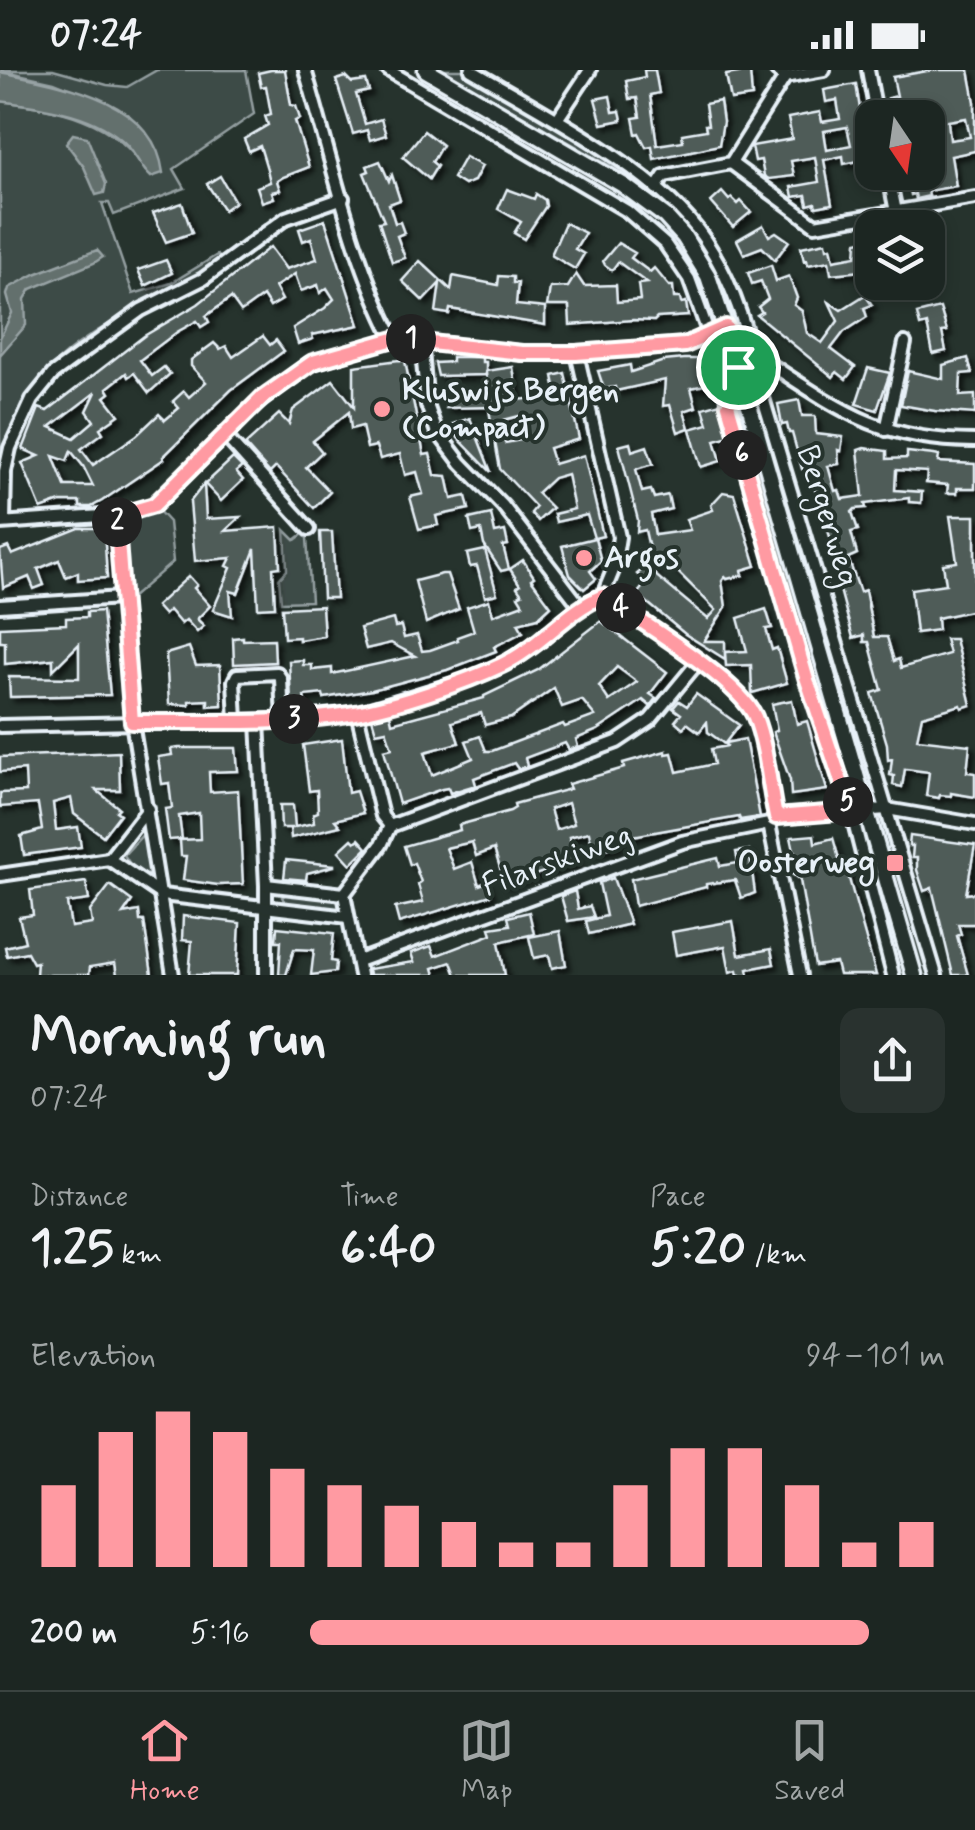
<!DOCTYPE html>
<html lang="en">
<head>
<meta charset="utf-8">
<style>
	body { margin:0; font-family:Mynerve,sans-serif; background:#29322f; color:#f1f3f6; height:100vh; display:flex; flex-direction:column; font-size:38px; white-space:nowrap }
	* { box-sizing:border-box; margin:0 }
	p { font-size:32px; color:#a0a5a5 }
	.icon { flex:none; width:55px; height:55px; fill:none; stroke:currentColor; stroke-width:2; stroke-linecap:round; stroke-linejoin:round }
	.map { position:relative; height:905px; overflow:hidden }
	.details { display:flex; flex-direction:column; background:#1c2622; flex:1 }
	.details>* { flex:none }
	.needle { width:65px; rotate:167deg }
	.controls { position:absolute; left:855px; top:30px; display:grid; gap:20px }
	.controls a { display:grid; place-items:center; width:90px; height:90px; border-radius:20px; background:#1c2622; box-shadow:0 5px 15px #0003,0 0 0 2px #3a4340; font-size:50px }
	.pin { position:absolute; display:grid; place-items:center; width:85px; height:85px; color:#fff; margin:-42px; border:5px solid #fff; border-radius:50%; box-shadow:0 2px 10px #0007 }
	.km { position:absolute; width:50px; height:50px; margin:-25px; border-radius:50%; background:#222; color:#fff; font-size:28px; line-height:50px; text-align:center }
	.round { display:grid; place-items:center; flex:none; width:105px; height:105px; border-radius:20px; background:#29322f }
	.head { display:flex; align-items:center; justify-content:space-between; height:170px; padding:0 30px }
	h1 { font-size:55px; font-weight:700; line-height:75px }
	.stats { display:grid; grid-template-columns:repeat(3,1fr); gap:15px; height:170px; padding:10px 30px }
	.stats div { display:grid; align-content:center }
	.stats b { font-size:50px; font-weight:700 }
	.stats small { font-size:28px; font-weight:400 }
	.stats p { font-size:28px }
	.chart { height:280px; padding:20px 30px }
	.chart p { display:flex; justify-content:space-between }
	.chart svg { width:100%; height:180px; margin-top:10px; stroke:#ff9aa2; stroke-width:6 }
	ul { padding:0 30px; list-style:none; font-size:32px }
	li { display:grid; grid-template-columns:160px 120px 1fr; align-items:center; height:75px }
	li i { height:25px; border-radius:12px; background:#ff9aa2 }
	.status { display:flex; justify-content:space-between; align-items:center; height:70px; padding:0 50px; background:#1c2622; direction:ltr }
	.status svg { height:28px; fill:currentColor }
	.tab-bar { display:flex; justify-content:space-around; align-items:center; height:140px; border-top:2px solid #3a4340; background:#1c2622; font-size:28px; color:#a0a5a5 }
	.tab-bar a { display:grid; justify-items:center; gap:5px }
	.tab-bar .current { color:#ff9aa2 }
	.map>svg:first-child { display:block }
</style>
</head>
<body>
<div class="status"><b>07:24</b><svg viewBox="0 0 49 12"><path d="M0 12V9h3v3zM5 12V6h3v6zM10 12V3h3v9zM15 12V0h3v12zM26 1h20v11H26zM47 4h2v5h-2z"/></svg></div>
<div class="map">
<svg width="975" height="905" viewBox="0 0 975 905">
	<defs>
		<filter id="shadow"><feDropShadow dx="4.5" dy="4.5" stdDeviation="2.5" flood-color="#0009"/></filter>
	</defs>
	<rect width="100%" height="100%" fill="#26332d"/>
	<filter id="ink" filterUnits="userSpaceOnUse"><feTurbulence type="fractalNoise" baseFrequency=".01" numOctaves="2"/><feDisplacementMap in="SourceGraphic" scale="20" xChannelSelector="R" yChannelSelector="G"/><feConvolveMatrix kernelMatrix="1 2 1 2 8 2 1 2 1" color-interpolation-filters="sRGB"/></filter>
	<g filter="url(#ink)">
		<!-- green -->
		<g fill="#3e4b47" stroke="#939ea0" stroke-width="2.5">
			<path d="M0 0H53L107 15 127 17 157 0H246L254 44 174 99 185 118 114 145 109 133H102L133 224 171 213 217 185 223 191C142 245 44 263 8 367 0 391 1 418 0 443V31C58 39 115 48 146 102L109 34 54 12Z"/>
			<path d="M443 0H465L561 57 628 106Z"/>
			<path d="M156 438 169 452 173 492 130 529 129 517 125 513 128 507 121 451 126 445Z"/>
			<path d="M285 460 295 470 303 464 307 468 311 531 281 532 279 509 287 500Z"/>
			<path d="M148 759 154 811 130 794 124 785Z"/>
			<path d="M289 822 339 829 342 835 338 842 292 835 285 832 282 827Z"/>
		</g>
		<!-- water -->
		<g fill="#636f6d" stroke="#98a3a5" stroke-width="2.5">
			<path d="M0 2C59 14 154 28 163 103L151 107C141 98 136 85 127 75 96 43 42 37 0 31Z"/>
			<path d="M73 64 87 67 106 114 104 123 96 125 84 97 66 73Z"/>
			<path d="M97 180 103 187 94 193 31 219 25 229 26 255 0 285V268L12 243 7 225 9 218 35 204Z"/>
		</g>
		<!-- building -->
		<g fill="#505c59" stroke="#e8f1f8" stroke-width="2.5" fill-rule="evenodd" filter="url(#shadow)">
			<path d="M271 0H285L291 35 296 36 300 49 295 51 309 97 283 107 277 111 280 120 272 122 274 128 262 132 257 117 270 112 267 99 260 76 249 81 244 69 268 55 265 46 271 44 266 16 261 17 258 3Z"/>
			<path d="M644 0H655L659 23 650 25 657 75 683 71 682 64 706 60 705 55H708L705 34 720 31 723 52 719 75 654 89 652 76 646 77 639 63 636 64 633 48 640 47 637 28 629 29 626 11 645 7Z"/>
			<path d="M933 0H969L975 32V81L951 86 956 116 928 121 929 126 916 129 915 124 911 125 907 102H931L928 77 938 75 933 43 890 48 888 28 897 26 893 7ZM966 48 970 67 950 70 948 51Z"/>
			<path d="M750 1 752 27 731 30 726 5Z"/>
			<path d="M346 7 352 13 366 11 369 21 356 24 365 54 381 49 386 65 370 70 367 60 353 64 336 10Z"/>
			<path d="M856 14 868 89 844 94 843 86 824 90 832 134 816 137 815 133 808 135 806 125 793 127 791 117 819 112 815 87 791 91 794 106 769 109 764 106 761 90 755 91 752 76 792 69 788 48 820 42 822 52 840 49 837 30 826 32 824 20ZM847 57 851 75 827 80 824 61Z"/>
			<path d="M610 26 613 42 620 41 622 50 602 54 595 29Z"/>
			<path d="M424 61 442 75 432 92 437 96 429 109 403 87Z"/>
			<path d="M465 87 482 96 474 111 464 115 453 108Z"/>
			<path d="M380 91 389 111 392 105 400 130 389 134 395 153 400 152 404 163 397 166 405 188 392 192 379 152 384 151 364 103 369 101 367 96Z"/>
			<path d="M220 106 235 132 224 140 207 114Z"/>
			<path d="M507 119 534 129 536 124 545 130 546 136 524 169 514 163 521 152 498 139Z"/>
			<path d="M722 122 729 130 732 128 738 134 741 131 751 142 733 157 711 132Z"/>
			<path d="M182 133 192 163 166 172 153 143Z"/>
			<path d="M325 150 359 255 312 265 313 269 298 274 293 258 325 238 334 229 327 218 320 223 318 215 301 221 295 204 275 217 282 230 270 237 263 226 241 242 231 228 206 246 209 252 201 257 197 251 177 262 140 290 152 306 164 297 170 304 149 323 134 303 128 307 126 303 107 318 110 323 105 327 119 345 100 358 103 363 81 379 93 395 137 365 159 344 165 350 179 338 173 331 184 321 189 327 206 312 191 296V290L214 273 220 279 226 276 233 287 263 266 270 275 276 270 284 281 231 320 163 387 164 389 102 431 91 437H80V432H60L41 439 22 393 39 386 23 379 39 338 47 341 144 266 198 234 270 177 286 199 317 189 311 168 303 171 299 159ZM96 322 87 341 94 351 74 368 50 357ZM71 381 83 396 93 416H65L53 386 67 391Z"/>
			<path d="M565 153 585 163 575 179 584 184 575 199 551 185Z"/>
			<path d="M763 155 769 166 776 162 789 171 775 190 762 177 744 184 737 170Z"/>
			<path d="M872 169V200L831 204 829 191 808 195 807 190 804 191 801 177 826 172 827 178 831 177 834 190 856 186 857 172Z"/>
			<path d="M618 173 635 183 631 188 650 202 654 198 669 216H673L674 228H680L681 233 686 232 688 246 657 248 654 251 633 250 570 255 569 236H547L550 218 568 217 576 204 584 216 616 215 617 232 640 230 638 214 647 213 618 192 612 200 605 195 603 191Z"/>
			<path d="M166 190 172 203 145 216 138 200Z"/>
			<path d="M420 191 451 220 453 206 498 215 499 206 513 207V213H518L516 235 545 238V255L450 239 449 244 436 242 440 213 423 231 402 211Z"/>
			<path d="M771 195 776 211 789 206 797 228 794 235 802 241 807 263 822 273 838 251 829 232 841 240 865 225 872 235 864 238 867 247 844 262 831 279 855 297 846 309 837 302 833 307 757 245 762 242 758 237 768 229 761 211 752 214 748 203Z"/>
			<path d="M940 238 947 261 942 262 946 281 933 284 927 254 920 256 917 244Z"/>
			<path d="M452 287H482V292H486V305L438 306 435 293 452 292Z"/>
			<path d="M968 288 972 303 961 304 960 326 975 325V344L935 341 901 335 908 301 943 309V295Z"/>
			<path d="M684 289H708V299L705 315 691 318 696 337 684 341 689 358 678 362 670 335 663 336 665 310 616 321 615 317 604 319 598 301 630 295 631 302 664 291Z"/>
			<path d="M399 290 405 291 424 385 430 384 435 405 447 406 452 429 466 426 469 439 436 446 438 455 419 459 410 427 423 424 417 402 405 405 400 384 380 389 376 376 367 378 362 356 351 359 349 342 313 371 322 382 306 397 330 422 314 438 276 397 270 403 245 375 279 344 289 354 293 340 333 310 354 337V296Z"/>
			<path d="M513 297 518 330 557 326 553 306 565 303 579 369 549 378 554 394 584 385 603 466 595 468 601 491 590 501 596 509 584 519 570 505 562 476 594 468 587 445 556 452 554 444 574 439 567 404 553 408 537 423 552 438 538 451 531 443 536 437 500 399 489 340 496 337 446 338 445 325 487 324 486 301ZM519 346 526 369 505 373 500 351Z"/>
			<path d="M868 298 890 303 877 340 856 334Z"/>
			<path d="M799 330 802 346H815L816 364 843 367 841 381 838 380 839 394 828 396 835 421 839 420 842 429 863 426 858 380 864 378 887 381V389L907 388V382L934 385 939 386 938 392 975 394V418H957V423H947L948 415 926 413 927 402 896 400 895 420 922 422 921 433 909 432V428L865 434 866 438 855 439 852 442 858 460 851 462 857 484 848 488 860 522 865 520 874 567H887L894 591 899 589 901 598 949 584 945 569H955L971 635 962 638 961 635 922 646 917 669 970 675 967 702 975 703V727L951 723V726L940 725 939 728 926 726 929 702 905 699 902 717 893 715 894 706 890 705 892 689 888 690 887 674 872 623 882 620 869 572H864V565L853 568 835 501 838 500 832 473 808 398 802 399 792 363H789L787 354 782 355 778 334Z"/>
			<path d="M720 333 729 366 715 370 721 391 701 397 690 359 708 354 703 338Z"/>
			<path d="M470 348 491 402 458 368 453 354Z"/>
			<path d="M630 373 632 381 647 376 653 394 636 399 642 422 651 420 654 428 668 425 671 439 651 444 655 465 690 460 686 449 713 440 711 435 723 422 734 424 756 496 742 500 743 505 727 509 725 507 722 511 726 537 704 571H725V589L685 564 637 524 646 513 637 504 642 500 639 480 649 478 645 460 637 462 638 450 619 376ZM663 487 716 540 708 549 654 504V496Z"/>
			<path d="M233 388 242 397 236 402 243 410 221 431 205 414Z"/>
			<path d="M204 414 206 449 240 447 225 461 278 457 280 497 273 498 275 537 258 538 255 479 238 523 230 521 232 546 213 540 231 498 227 496 231 488 195 491 190 432Z"/>
			<path d="M491 444 495 463 505 461 508 475 503 476 509 499 501 501 484 475 481 460 472 462 469 449Z"/>
			<path d="M950 446H975V540L937 548 938 560 916 563 911 519 946 514 943 494 957 492Z"/>
			<path d="M79 458H104L107 508 78 510V502L66 507 59 490 38 499 44 515 34 519 29 507 3 518 0 480 8 477 12 485Z"/>
			<path d="M320 462H332L336 528H323Z"/>
			<path d="M485 480 497 524 485 527 477 496 470 497 467 484Z"/>
			<path d="M523 490 534 507 531 509 551 536 538 548 518 553 523 562 494 577 496 581 447 600 372 620 324 628 323 624 304 626 305 631H291L289 591 303 590V595H312V600L332 598V604L415 586 391 573 366 579 360 558 393 549 395 557 401 556 404 568 417 565 422 581 430 580 458 570 457 567 474 561 467 537 489 530 493 545 523 534 518 526 522 524 517 517 520 515 510 499Z"/>
			<path d="M442 504H447L459 539 426 553 415 511Z"/>
			<path d="M189 506 197 515 194 518 210 536 197 549 204 556 197 562 186 550 181 554 169 540 164 545 156 536Z"/>
			<path d="M322 536 324 566 299 570V567L284 568 282 538Z"/>
			<path d="M766 539 772 558 766 559 772 580 777 578 787 613 752 623 751 595 726 596 725 582 747 581 738 548Z"/>
			<path d="M102 541 110 625 10 627 9 607 79 608V574L53 600V589L5 594V572H0V557L66 554V548L87 547V542Z"/>
			<path d="M601 551 667 602 650 624 656 628 650 636 643 630 598 660 576 669 578 677 569 680 565 673 525 688 527 696 518 699 514 693 474 708 476 715 466 718 450 723 448 718 442 719 399 734 384 680 392 678 386 660 376 662 372 648 390 644 392 653 484 628V626L538 600ZM617 597 637 612 609 631 599 616ZM554 618 562 637 582 630 595 646 565 657 563 654 492 681H486L480 666 466 671 473 688 432 705 425 682 459 673 452 652 481 643 485 655 511 648Z"/>
			<path d="M243 567V570L274 569 275 592 234 594 233 568Z"/>
			<path d="M189 577 196 596 220 595 222 635 208 636V630L189 631V635L169 634 166 584Z"/>
			<path d="M696 624 739 655 725 673 745 669 760 747 740 750 739 747 616 769 618 776 593 781 589 762 569 767 577 792 505 814 494 779 476 786 472 772 446 778 454 799 472 792 479 815 487 812 491 825 399 853 395 838 423 832 418 814 421 812 414 793 410 795 404 776 460 760 459 755 510 741 515 738 514 734 570 719 568 714 624 698 623 693 666 681V684L672 683 677 702 714 694 711 679 727 676 708 662 707 652 699 662 687 653 683 658 675 651 681 644 673 638 679 631 687 636ZM568 733 574 754 556 760 550 739Z"/>
			<path d="M792 630 797 654 807 651 827 720 791 725 790 710 773 662 777 660 772 634Z"/>
			<path d="M342 669 348 723 356 721 363 743 335 750 340 756 291 768 290 758H294H281L280 735H293L295 757 314 753 313 744 318 742 317 720 309 721 303 675Z"/>
			<path d="M179 678H236L238 701 209 702 210 722 238 720 243 814 218 815 183 810 186 786H181L180 770 200 769 199 743 179 746 182 769 169 770 165 739 172 738 169 713 162 714 158 687 172 685 171 679Z"/>
			<path d="M119 682 120 720H96L119 738 116 741 120 744 103 766 74 744 71 728 53 733 56 760 78 757 81 777 24 785 21 766 42 760 38 734 0 737V723L26 722 25 700 0 702V687Z"/>
			<path d="M814 765 815 773 833 768 842 799 846 798 876 905H839L836 893 815 896 800 810 792 804 799 802 791 767Z"/>
			<path d="M910 766 975 775 966 824 975 823V854H958L961 864 957 866 968 905H953L932 818 924 821 917 800V788H912L913 776H909Z"/>
			<path d="M352 769 355 772 359 769 367 778 351 794 339 781Z"/>
			<path d="M749 780 755 823 750 825 741 828 735 810 706 814V817L635 836 631 809 718 788 720 796 738 793 736 782Z"/>
			<path d="M286 790 334 795V796L307 803 306 810 284 808Z"/>
			<path d="M613 808 630 854 589 864 586 851 606 846 599 813Z"/>
			<path d="M86 812 89 830 67 833 71 857 92 854 90 841 110 815 132 831 123 844 139 841 140 851H144L152 905H117L115 893 90 897 89 905H36L37 892 33 893 27 882 7 886 5 877 25 872 19 847 33 845 30 820Z"/>
			<path d="M575 821 578 839 590 836 594 847 568 851 561 826Z"/>
			<path d="M529 842 534 864 499 872 505 905H456L451 892 433 898 435 905H369L368 899 414 892 411 883 431 876 435 886 492 864 490 858 510 855 508 847Z"/>
			<path d="M183 846 240 853 237 905H189L192 871 182 870Z"/>
			<path d="M733 851 739 885 771 879 774 894 748 899 749 905H738L737 900 730 902 725 876 676 885 672 862Z"/>
			<path d="M277 857 334 863 331 891 336 892 335 902 311 905 314 880 294 879 286 905H279L281 871H276Z"/>
			<path d="M560 861 566 895 552 898 549 885 534 888 529 867Z"/>
		</g>
		<g fill="none" stroke-linecap="round" stroke-linejoin="round">
			<!-- street casing -->
			<g stroke="#e8f1f8" stroke-width="18">
				<g id="street">
					<path d="M305 0C332 90 351 186 394 269L522 283H577L685 275 726 257"/>
					<path d="M388 0 627 141 665 174 689 209 716 284 756 435 807 607 851 741 893 905"/>
					<path d="M471 0C543 42 659 101 705 170 736 216 751 274 763 328L936 905"/>
					<path d="M776 0 785 7 824 0"/>
					<path d="M868 0 877 48"/>
					<path d="M558 48 590 0"/>
					<path d="M731 93 815 155 975 128"/>
					<path d="M888 102 896 142"/>
					<path d="M656 118 664 106 731 93 785 7"/>
					<path d="M421 270 427 335 436 360 461 393 503 436 580 536"/>
					<path d="M577 283 619 467 614 498 603 525"/>
					<path d="M750 296 767 294 776 298C847 345 886 371 975 371"/>
					<path d="M886 360 905 273"/>
					<path d="M226 367 309 459"/>
					<path d="M4 451 5 401 10 378 32 330 53 304 141 240 203 209 286 148 343 128"/>
					<path d="M0 453 116 445"/>
					<path d="M603 525C638 550 740 611 755 647 767 678 770 715 776 747"/>
					<path d="M0 536 121 528"/>
					<path d="M357 643 382 746 390 756"/>
					<path d="M236 651 234 611 237 605 277 603 281 609 283 650"/>
					<path d="M258 651 266 815V905"/>
					<path d="M0 656 283 650 357 643 469 609 506 593 537 573 580 536 603 525"/>
					<path d="M776 747 887 739 975 754"/>
					<path d="M769 754 800 905"/>
					<path d="M390 756 617 672 650 650 698 592"/>
					<path d="M109 789 148 739"/>
					<path d="M0 805 109 789 162 825 348 847"/>
					<path d="M266 815 344 824"/>
					<path d="M358 891 682 772 769 754 776 747"/>
					<path d="M173 905 132 652 116 445 155 435 255 335 309 294 394 269"/>
					<path d="M360 905 344 824 381 775 390 756"/>
				</g>
			</g>
			<!-- secondary casing -->
			<g stroke="#e8f1f8" stroke-width="21">
				<path id="secondary" d="M426 0 623 115 665 146 684 167 708 206 738 297 914 905"/>
			</g>
			<!-- street -->
			<use href="#street" stroke="#26332d" stroke-width="10"/>
			<!-- secondary -->
			<use href="#secondary" stroke="#26332d" stroke-width="14"/>
		</g>
	</g>
	<g fill="none" stroke-linecap="round" stroke-linejoin="round" filter="url(#ink)">
		<!-- route casing -->
		<g stroke="#fff" stroke-width="20">
			<path id="route" d="M726 257 741 311 728 335 806 607 851 741 776 747C769 715 767 678 755 647 740 611 638 550 603 526 565 542 540 577 502 595 464 613 396 636 355 643 282 656 206 651 132 652L116 446 154 435 262 328 313 292 394 269 522 283H576L685 275Z"/>
		</g>
		<!-- route -->
		<use href="#route" stroke="#ff9aa2" stroke-width="12"/>
	</g>
	<!-- markers -->
	<g fill="#ff9aa2" stroke="#26332d" stroke-width="4">
		<circle cx="382" cy="339" r="10"/>
		<circle cx="584" cy="488" r="10"/>
		<rect x="885" y="783" width="20" height="20" rx="5"/>
	</g>
	<g text-anchor="middle" dominant-baseline="central" stroke-width="8" stroke-linejoin="round" paint-order="stroke">
		<!-- poi labels -->
		<g font-size="32" font-weight="bold" fill="#e8f1f8" stroke="#26332d" text-anchor="start">
			<text x="402" y="321">Kluswijs Bergen<tspan x="402" dy="37">(Compact)</tspan></text>
			<text x="604" y="488">Argos</text>
			<text x="875" y="793" text-anchor="end">Oosterweg</text>
		</g>
		<!-- street labels -->
		<g font-size="32" fill="#e8f1f8" stroke="#26332d">
			<text transform="translate(827 446) rotate(73)">Bergerweg</text>
			<text transform="translate(557 791) rotate(-20)">Filarskiweg</text>
		</g>
	</g>
</svg>
<div class="controls">
<a><svg class="needle" viewBox="-14 -14 28 28"><path d="M0-13l5 13h-10z" fill="#e53935"/><path d="M0 13l5-13h-10z" fill="#a0a5a5"/></svg></a>
<a><svg class="icon" aria-label="layers" viewBox="0 0 24 24"><path d="M12 4l9 5-9 5-9-5zM3 14l9 5 9-5"/></svg></a>
</div>
<div class="pin" style="left:738px;top:297px;background:#1e9e55"><svg class="icon" aria-label="arrive" viewBox="0 0 24 24"><path d="M6 21V4h12l-3 4 3 4H6"/></svg></div>
<b class="km" style="left:411px;top:269px">1</b>
<b class="km" style="left:117px;top:452px">2</b>
<b class="km" style="left:294px;top:649px">3</b>
<b class="km" style="left:621px;top:538px">4</b>
<b class="km" style="left:848px;top:732px">5</b>
<b class="km" style="left:742px;top:385px">6</b>
</div>
<section class="details">
<div class="head"><div><h1>Morning run</h1><p>07:24</p></div><a class="round"><svg class="icon" aria-label="share" viewBox="0 0 24 24"><path d="M12 15V3M7 8l5-5 5 5M5 13v7h14v-7"/></svg></a></div>
<div class="stats">
<div><p>Distance</p><b>1.25<small> km</small></b></div>
<div><p>Time</p><b>6:40</b></div>
<div><p>Pace</p><b>5:20<small> /km</small></b></div>
</div>
<div class="chart"><p><span>Elevation</span>94–101 m</p>
<svg viewBox="0 0 160 44" preserveAspectRatio="none"><path d="M5 44V24M15 44V11M25 44V6M35 44V11M45 44V20M55 44V24M65 44V29M75 44V33M85 44V38M95 44V38M105 44V24M115 44V15M125 44V15M135 44V24M145 44V38M155 44V33"/></svg>
</div>
<ul>
<li><b>200 m</b>5:16<i style="width:88%"></i></li>
</ul>
</section>
<nav class="tab-bar">
<a class="current"><svg class="icon" aria-label="home" viewBox="0 0 24 24"><path d="M3 11l9-7 9 7M6 9v11h12V9"/></svg>Home</a>
<a><svg class="icon" aria-label="map" viewBox="0 0 24 24"><path d="M3 6l6-2 6 2 6-2v14l-6 2-6-2-6 2zM9 4v14M15 6v14"/></svg>Map</a>
<a><svg class="icon" aria-label="saved" viewBox="0 0 24 24"><path d="M7 4h10v16l-5-4-5 4z"/></svg>Saved</a>
</nav>
</body>
</html>
